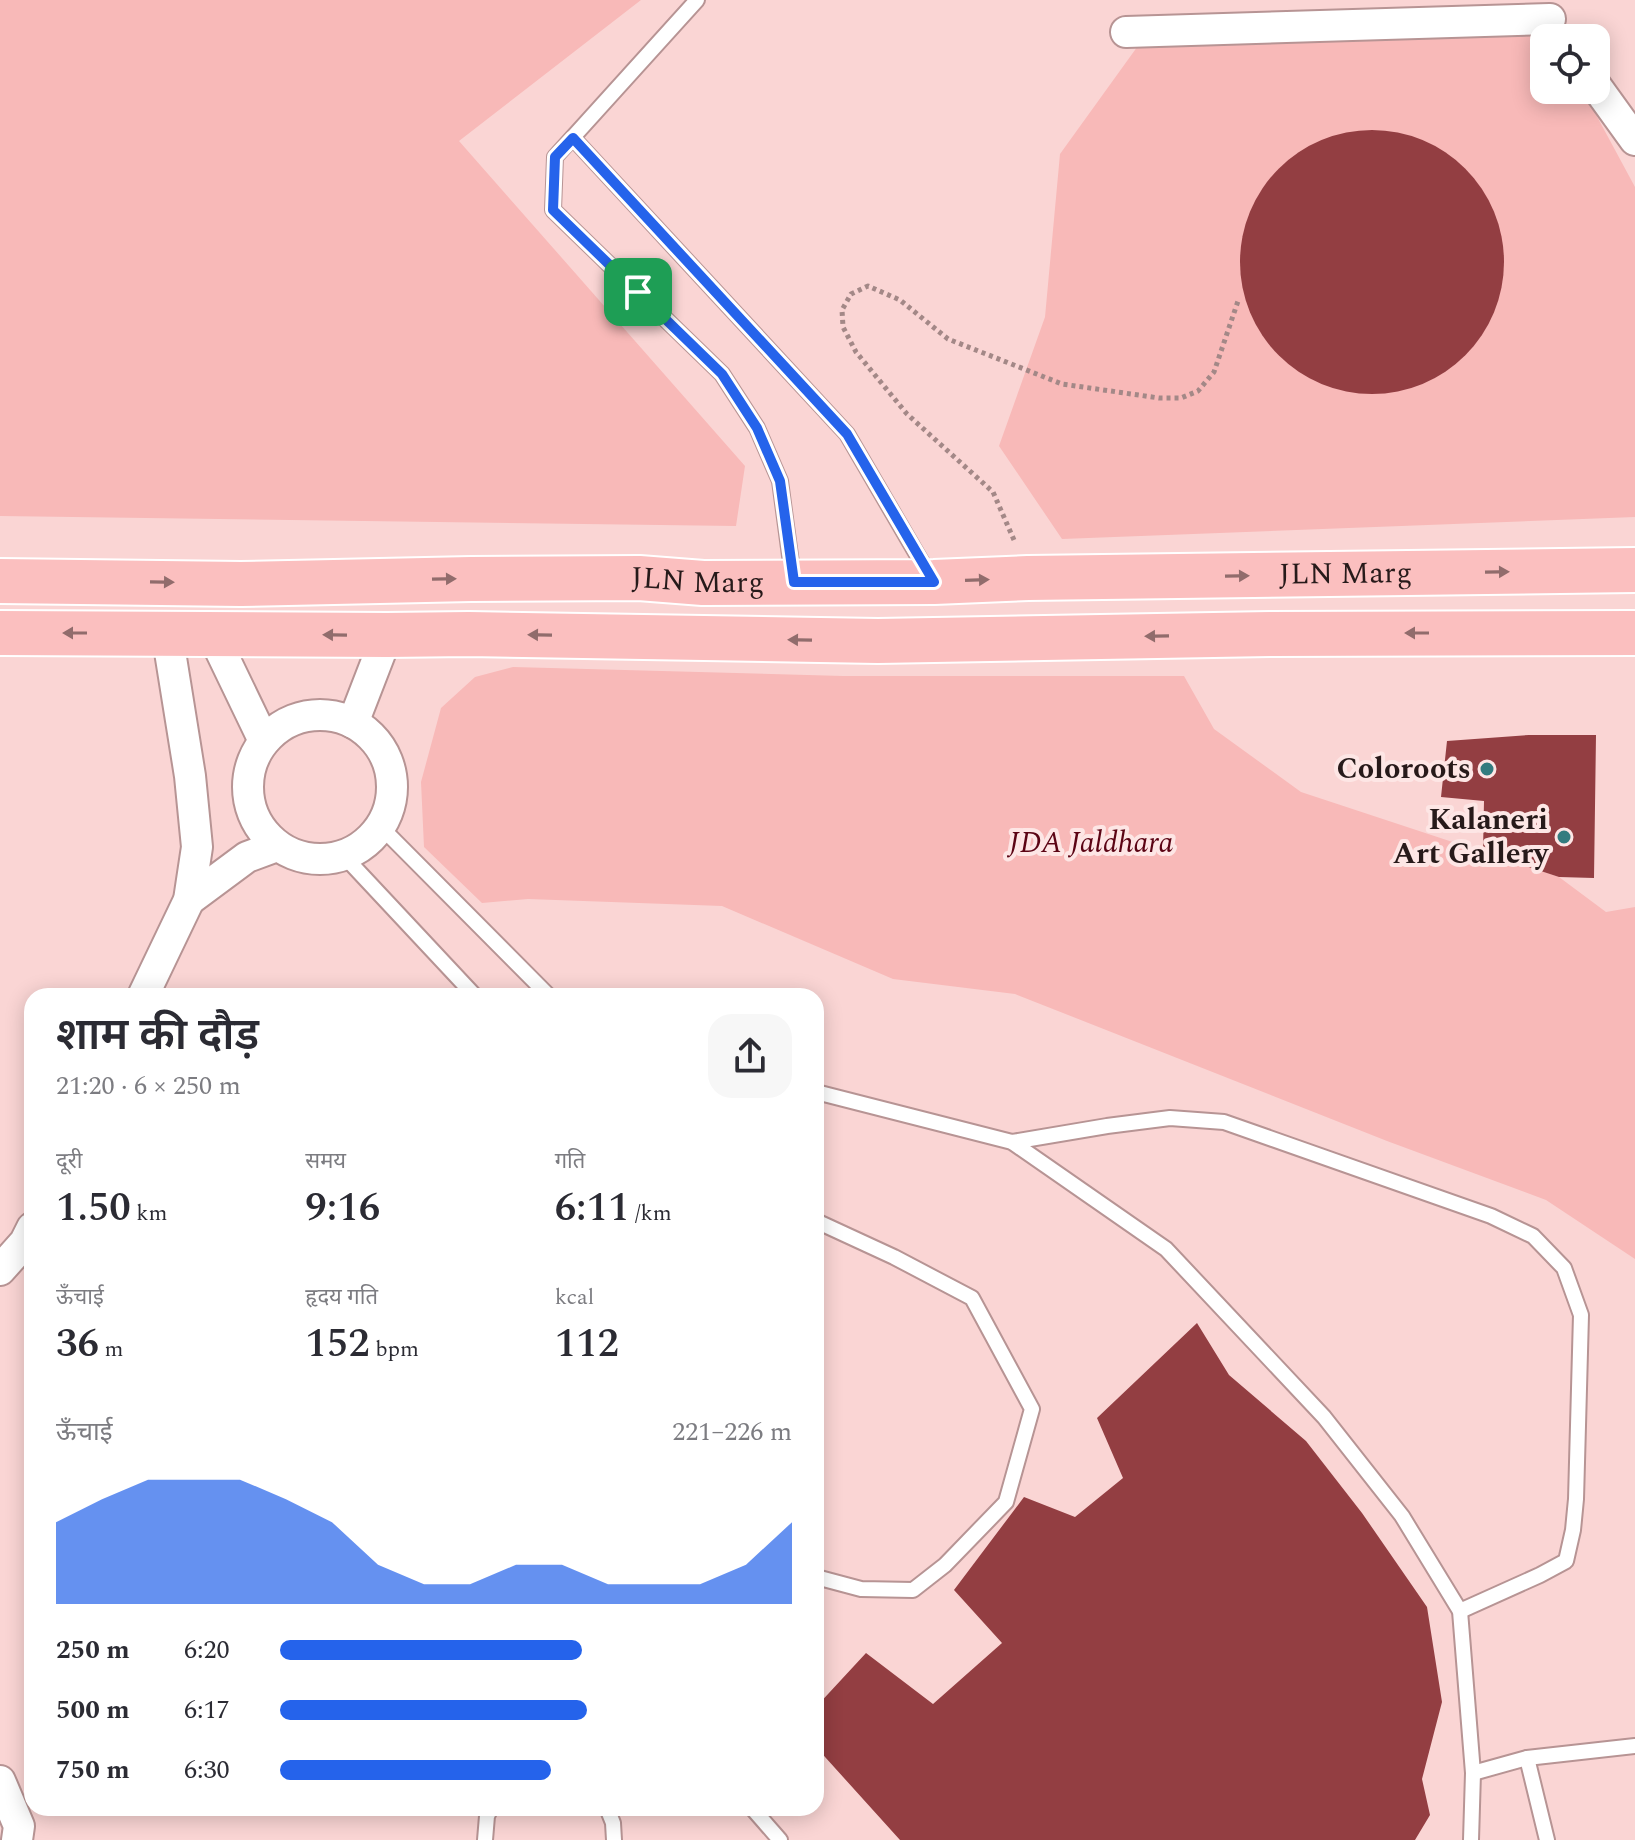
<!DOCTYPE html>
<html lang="hi">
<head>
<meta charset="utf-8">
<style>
	body { margin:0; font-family:Spectral,"Noto Sans Devanagari",serif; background:#f7f7f7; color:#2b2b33; height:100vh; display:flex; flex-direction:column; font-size:30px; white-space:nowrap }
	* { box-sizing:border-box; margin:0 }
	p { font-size:26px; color:#7c7c81 }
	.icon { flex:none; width:44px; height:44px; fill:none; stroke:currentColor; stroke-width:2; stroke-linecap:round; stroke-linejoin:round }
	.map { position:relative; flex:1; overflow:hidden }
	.panel { position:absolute; left:24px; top:988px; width:800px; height:828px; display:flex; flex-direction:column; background:#fff; border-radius:24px; box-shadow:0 4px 20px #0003 }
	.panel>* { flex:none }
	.buttons { position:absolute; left:1530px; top:24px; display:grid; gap:16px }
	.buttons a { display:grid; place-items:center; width:80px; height:80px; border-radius:16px; background:#fff; box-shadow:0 4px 20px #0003; font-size:40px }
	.pin { position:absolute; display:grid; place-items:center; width:68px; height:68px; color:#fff; margin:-34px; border-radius:16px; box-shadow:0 4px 12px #0006 }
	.round { display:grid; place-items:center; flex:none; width:84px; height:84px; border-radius:24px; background:#f7f7f7 }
	.headline { display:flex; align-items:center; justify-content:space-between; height:136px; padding:0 32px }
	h1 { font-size:44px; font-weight:600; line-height:60px }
	.metrics { display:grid; grid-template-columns:repeat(3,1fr); gap:12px; height:136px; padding:8px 32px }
	.metrics div { display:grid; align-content:center }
	.metrics b { font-size:40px; font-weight:600 }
	.metrics small { font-size:22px; font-weight:400 }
	.metrics p { font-size:22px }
	.chart { height:224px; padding:16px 32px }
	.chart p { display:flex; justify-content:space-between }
	.chart svg { width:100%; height:144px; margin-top:8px; fill:#2563eb; opacity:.7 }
	ul { padding:0 32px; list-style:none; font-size:26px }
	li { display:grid; grid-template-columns:128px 96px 1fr; align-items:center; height:60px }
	li i { height:20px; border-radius:10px; background:#2563eb }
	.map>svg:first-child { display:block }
</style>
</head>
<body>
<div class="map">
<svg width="1635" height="1840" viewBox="0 0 1635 1840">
	<rect width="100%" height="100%" fill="#fad5d4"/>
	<!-- green -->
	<g fill="#f8b9b8">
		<path d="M0 0H641L459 141 745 466 736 526 0 516Z"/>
		<path d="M1527 29 1544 50V90H1577L1594 111 1635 187V517L1062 539 999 446 1045 317 1060 154 1140 43Z"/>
		<path d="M513 667 843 676H1184L1214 729 1301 792 1559 877 1606 912 1635 907V1259L1546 1200 1387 1141 1015 994 893 979 722 906 528 899 482 903 424 847 421 782 441 708 475 677Z"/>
	</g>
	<!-- building -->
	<g fill="#933e42">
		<circle cx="1372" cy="262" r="132"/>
		<path d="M1529 735H1596L1594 878 1559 877 1483 852 1484 801 1441 797 1447 741Z"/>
		<path d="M1197 1323 1229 1375 1306 1441 1362 1513 1427 1607 1442 1702 1422 1779 1430 1815 1415 1840H900L816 1747V1707L866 1653 933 1704 1002 1643 954 1590 1024 1497 1075 1517 1123 1478 1097 1418Z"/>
	</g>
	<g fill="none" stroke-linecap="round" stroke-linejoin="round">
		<!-- lane casing -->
		<g stroke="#b79494" stroke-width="18">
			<g id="lane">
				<path d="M697 0 555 157 553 210 722 374 757 428 780 481 793 578"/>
				<path d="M573 138 847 434 929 575"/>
				<path d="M381 827 549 996"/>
				<path d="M344 856 475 996"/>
				<path d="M816 1092 1012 1142 1166 1249 1324 1417 1402 1516 1460 1611 1473 1773 1471 1840"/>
				<path d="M1012 1142 1107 1126 1170 1118 1224 1122 1491 1216 1533 1236 1564 1268 1581 1315 1576 1499 1573 1530 1566 1561 1540 1575 1460 1611"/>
				<path d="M816 1221 894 1257 972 1298 1032 1409 1006 1502 945 1565 913 1590 861 1589 816 1577"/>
				<path d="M1527 1758 1547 1840"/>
				<path d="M1473 1773 1527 1758 1635 1746"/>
				<path d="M607 1808 613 1823 614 1840"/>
				<path d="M752 1808 780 1840"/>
				<path d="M485 1840 487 1816 491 1808"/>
			</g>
		</g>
		<!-- street casing -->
		<g stroke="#b79494" stroke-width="34">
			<g id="street">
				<path d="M1126 32 1550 19"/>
				<path d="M1596 86 1635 140"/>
				<path d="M212 633 264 741"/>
				<circle cx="320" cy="787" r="72"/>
				<path d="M353 723 387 635"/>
				<path d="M189 900 247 857 277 846"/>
				<path d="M143 996 189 900 197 847 190 776 167 633"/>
				<path d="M0 1270 25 1242 32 1228"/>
				<path d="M0 1781 19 1826 17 1840"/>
			</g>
		</g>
		<!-- primary casing -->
		<g stroke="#fff" stroke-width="48">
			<g id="primary">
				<path id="s1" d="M0 581 241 584 471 579 639 578 703 583 934 582 1028 578 1635 570"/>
				<path d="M0 633 387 635 469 634 878 641 1270 634 1635 633"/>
			</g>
		</g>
		<!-- path -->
		<path stroke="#a38887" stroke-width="5" stroke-dasharray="4 4" stroke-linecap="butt" d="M1014 540 993 492 907 414 856 352 843 327 842 310 851 294 868 286 900 300 948 339 1062 384 1159 398H1181L1198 391 1214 372 1238 301"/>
		<!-- lane -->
		<use href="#lane" stroke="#fff" stroke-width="14"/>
		<!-- street -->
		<use href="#street" stroke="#fff" stroke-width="30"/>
		<!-- primary -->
		<use href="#primary" stroke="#fbbfbf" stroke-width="44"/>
	</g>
	<!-- one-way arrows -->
	<defs><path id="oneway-solid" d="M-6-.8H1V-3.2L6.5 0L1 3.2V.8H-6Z" transform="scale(2)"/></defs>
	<g fill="#916c6c">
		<use href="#oneway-solid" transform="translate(1497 572) rotate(-1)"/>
		<use href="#oneway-solid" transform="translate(1237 576) rotate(-1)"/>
		<use href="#oneway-solid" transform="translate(444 579) rotate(-1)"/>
		<use href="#oneway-solid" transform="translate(977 580) rotate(-2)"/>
		<use href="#oneway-solid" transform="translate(162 582) rotate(1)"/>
		<use href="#oneway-solid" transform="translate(75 633) rotate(-180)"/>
		<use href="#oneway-solid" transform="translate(1417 633) rotate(180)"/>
		<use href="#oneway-solid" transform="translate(335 635) rotate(-179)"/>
		<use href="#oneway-solid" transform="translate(540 635) rotate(-179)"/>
		<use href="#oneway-solid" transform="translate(1157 636) rotate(179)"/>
		<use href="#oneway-solid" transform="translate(800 640) rotate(-179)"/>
	</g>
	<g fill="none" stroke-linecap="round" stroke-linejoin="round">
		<!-- route casing -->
		<g stroke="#fff" stroke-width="16">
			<path id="route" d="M573 138 847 434 934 582H794L780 481 757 428 722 374 553 210 555 157Z"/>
		</g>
		<!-- route -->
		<use href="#route" stroke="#2563eb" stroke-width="10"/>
	</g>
	<!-- markers -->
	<g fill="#337c7f" stroke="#fde6e5" stroke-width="3">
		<circle cx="1487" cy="769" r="8"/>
		<circle cx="1564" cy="837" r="8"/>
	</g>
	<g text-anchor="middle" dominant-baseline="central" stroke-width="8" stroke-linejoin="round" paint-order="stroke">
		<!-- street labels -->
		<g font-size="30" fill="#271a1a" stroke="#fde6e5">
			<text stroke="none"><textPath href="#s1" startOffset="1346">JLN Marg</textPath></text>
			<text stroke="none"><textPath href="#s1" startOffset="698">JLN Marg</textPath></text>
		</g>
		<!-- poi labels -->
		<g font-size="30" font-weight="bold" fill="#271a1a" stroke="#fde6e5" text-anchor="end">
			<text x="1471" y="769">Coloroots</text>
			<text x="1548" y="820">Kalaneri<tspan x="1548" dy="34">Art Gallery</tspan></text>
		</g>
		<!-- park labels -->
		<g font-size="30" font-style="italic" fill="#5b0414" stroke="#fde6e5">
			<text x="1091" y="843">JDA Jaldhara</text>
		</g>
	</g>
</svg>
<div class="buttons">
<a><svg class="icon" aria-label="locate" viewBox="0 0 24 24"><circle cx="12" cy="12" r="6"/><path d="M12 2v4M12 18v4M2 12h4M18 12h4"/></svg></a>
</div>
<div class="pin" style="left:638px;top:292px;background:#1e9e55"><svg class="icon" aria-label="arrive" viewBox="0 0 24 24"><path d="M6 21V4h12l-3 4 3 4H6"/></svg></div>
<section class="panel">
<div class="headline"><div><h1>शाम की दौड़</h1><p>21:20 · 6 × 250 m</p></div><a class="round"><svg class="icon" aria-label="share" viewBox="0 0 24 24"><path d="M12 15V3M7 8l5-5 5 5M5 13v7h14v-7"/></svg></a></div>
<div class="metrics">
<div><p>दूरी</p><b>1.50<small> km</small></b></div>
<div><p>समय</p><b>9:16</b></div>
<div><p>गति</p><b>6:11<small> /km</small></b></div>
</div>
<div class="metrics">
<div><p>ऊँचाई</p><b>36<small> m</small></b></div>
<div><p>हृदय गति</p><b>152<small> bpm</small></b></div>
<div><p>kcal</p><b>112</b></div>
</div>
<div class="chart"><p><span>ऊँचाई</span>221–226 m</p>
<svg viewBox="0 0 160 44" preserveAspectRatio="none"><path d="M0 44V19L10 12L20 6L30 6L40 6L50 12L60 19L70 32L80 38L90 38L100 32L110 32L120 38L130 38L140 38L150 32L160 19V44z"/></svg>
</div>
<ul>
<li><b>250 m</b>6:20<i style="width:59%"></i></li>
<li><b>500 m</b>6:17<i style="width:60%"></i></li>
<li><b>750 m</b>6:30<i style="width:53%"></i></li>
</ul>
</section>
</div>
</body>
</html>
